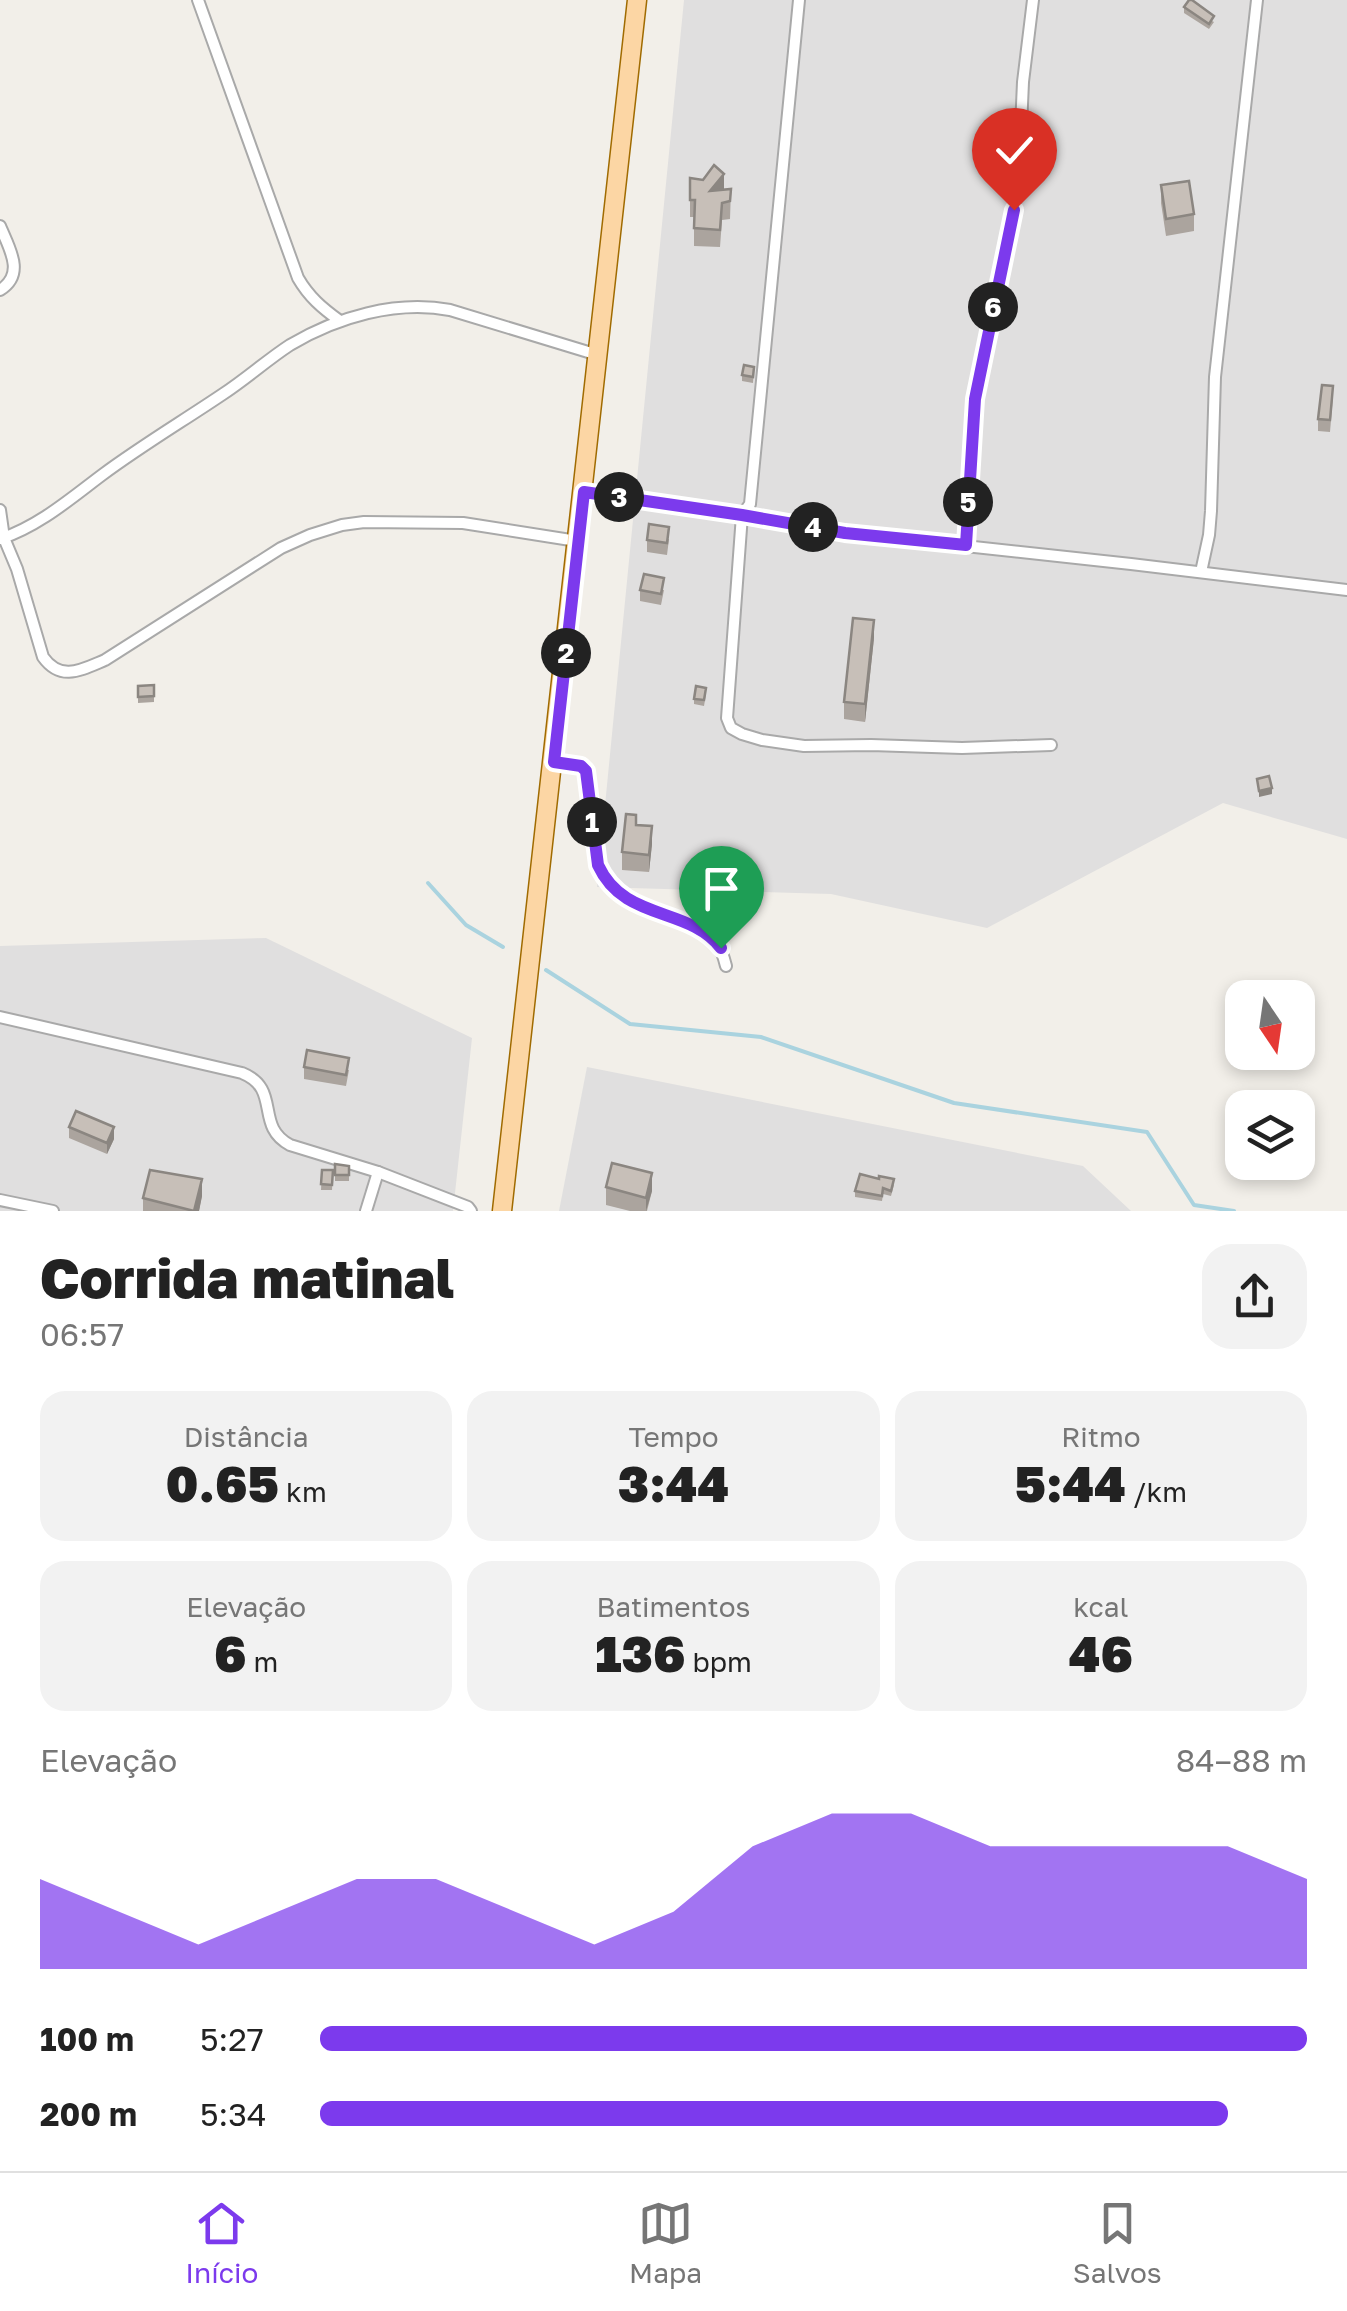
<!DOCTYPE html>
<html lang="pt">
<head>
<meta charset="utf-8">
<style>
	body { margin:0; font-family:"Golos Text",sans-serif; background:#f2f2f2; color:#222; height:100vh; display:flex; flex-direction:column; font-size:38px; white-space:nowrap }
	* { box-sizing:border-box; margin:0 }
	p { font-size:32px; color:#767676 }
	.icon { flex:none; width:55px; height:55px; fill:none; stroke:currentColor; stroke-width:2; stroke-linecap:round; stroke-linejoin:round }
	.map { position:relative; height:1211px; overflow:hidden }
	.drawer { display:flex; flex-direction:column; background:#fff; flex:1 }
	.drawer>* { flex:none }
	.needle { width:65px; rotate:167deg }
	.tools { position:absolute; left:1225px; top:980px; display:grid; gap:20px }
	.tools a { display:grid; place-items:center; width:90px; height:90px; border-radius:20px; background:#fff; box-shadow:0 5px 15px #0003; font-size:50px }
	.pin { position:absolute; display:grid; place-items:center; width:85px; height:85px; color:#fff; margin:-102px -42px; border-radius:50% 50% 50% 0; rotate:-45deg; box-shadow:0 0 10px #0007 }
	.pin .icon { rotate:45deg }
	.km { position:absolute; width:50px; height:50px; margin:-25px; border-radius:50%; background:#222; color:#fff; font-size:28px; line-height:50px; text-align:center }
	.round { display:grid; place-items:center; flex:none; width:105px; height:105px; border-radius:30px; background:#f2f2f2 }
	.headline { display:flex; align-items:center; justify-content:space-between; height:170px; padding:0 40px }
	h1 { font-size:55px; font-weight:800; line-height:75px }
	.metrics { display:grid; grid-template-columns:repeat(3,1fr); gap:15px; height:170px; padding:10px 40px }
	.metrics div { display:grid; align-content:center; border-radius:25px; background:#f2f2f2; text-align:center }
	.metrics b { font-size:50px; font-weight:800 }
	.metrics small { font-size:28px; font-weight:400 }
	.metrics p { font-size:28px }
	.chart { height:280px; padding:20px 40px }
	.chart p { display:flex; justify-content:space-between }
	.chart svg { width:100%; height:180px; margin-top:10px; fill:#7c3aed; opacity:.7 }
	ul { padding:0 40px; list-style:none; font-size:32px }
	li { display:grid; grid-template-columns:160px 120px 1fr; align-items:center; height:75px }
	li i { height:25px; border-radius:12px; background:#7c3aed }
	.dock { display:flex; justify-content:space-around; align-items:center; height:140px; border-top:2px solid #e0e0e0; background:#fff; font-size:28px; color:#767676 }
	.dock a { display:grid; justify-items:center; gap:5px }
	.dock .selected { color:#7c3aed }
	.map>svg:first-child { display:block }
</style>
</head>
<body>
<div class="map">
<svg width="1347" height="1211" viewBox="0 0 1347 1211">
	<rect width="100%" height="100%" fill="#f2efe9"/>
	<!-- residential -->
	<g fill="#e0dfdf">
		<path d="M684 0H1347V839L1223 803 987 928 831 894 597 887Z"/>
		<path d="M266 938 472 1038 453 1211H0V946Z"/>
		<path d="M587 1067 1083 1166 1131 1211H559Z"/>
	</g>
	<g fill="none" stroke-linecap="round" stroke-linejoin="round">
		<!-- stream -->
		<g stroke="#aad3df" stroke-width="4">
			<path d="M428 883 466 925 503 947"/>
			<path d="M546 970 630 1024 761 1037 954 1103 1147 1132 1194 1205 1234 1211"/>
		</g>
		<!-- minor casing -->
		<g stroke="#a9a9a9" stroke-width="14">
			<g id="minor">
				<path d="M198 0 298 278C309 297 322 308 340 321"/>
				<path d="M799 0 750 504 742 515 727 718 731 728 742 734 762 740 804 746 871 745 962 748 1051 745"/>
				<path d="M0 226C9 248 26 274 0 290"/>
				<path d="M584 492 742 515 845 533 1131 564 1347 590"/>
				<path d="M0 510 4 538 17 569 43 657C61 682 81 670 105 660L281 548 310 535 342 525 364 522 463 523 577 541"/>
				<path d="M0 539C39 526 70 499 102 475 141 446 183 421 223 394 246 379 267 360 290 345 337 317 396 300 450 310L598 355"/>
				<path d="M966 545 975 399 1014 210 1019 173 1023 82 1033 0"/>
				<path d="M1201 572 1209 535 1211 511 1215 377 1257 0"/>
				<path d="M554 762 581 766 586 771 598 865C624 924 688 906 717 943 722 950 724 958 726 966"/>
				<path d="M0 1017 242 1073C282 1089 254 1126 290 1145L378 1172 468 1207 471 1211"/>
				<path d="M0 1200 53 1211"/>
				<path d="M366 1211 378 1172"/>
			</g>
		</g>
		<!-- primary casing -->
		<g stroke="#a06b00" stroke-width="21">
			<path id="primary" d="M502 1211 637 0"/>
		</g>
		<!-- minor -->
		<use href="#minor" stroke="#fff" stroke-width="10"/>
		<!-- primary -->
		<use href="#primary" stroke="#fcd6a4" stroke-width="18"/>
	</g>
	<!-- wall -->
	<g fill="#aba49e">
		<path d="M1184 7 1214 22 1209 29 1184 13Z"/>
		<path d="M690 178 724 190 731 189 730 219 722 220 720 247 694 246V217H690Z"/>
		<path d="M1161 185 1194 214V231L1166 236 1161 203Z"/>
		<path d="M754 367 753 383 742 381V375Z"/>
		<path d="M1333 397 1330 432 1318 431V419Z"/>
		<path d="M669 539 667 555 647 552V540Z"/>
		<path d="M640 590H664L661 605 640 601Z"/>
		<path d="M874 638 865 722 844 719V702Z"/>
		<path d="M154 685V702L138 703V686Z"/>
		<path d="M706 694 704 706 694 704V699Z"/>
		<path d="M636 825 652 844 649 872 622 870V852Z"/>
		<path d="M304 1067 349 1070 346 1086 304 1079Z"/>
		<path d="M69 1127 114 1139 107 1154 69 1138Z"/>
		<path d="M335 1164 349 1166V1181H335Z"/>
		<path d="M322 1170H333L332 1190H321Z"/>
		<path d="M894 1185 891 1196 883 1194 882 1201 855 1197V1191Z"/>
		<path d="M606 1187 652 1191 647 1211H630L606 1205Z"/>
		<path d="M202 1196 199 1211H143V1198Z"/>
	</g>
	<!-- shaded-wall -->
	<g fill="#8b8681">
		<path d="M724 174V192L710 191Z"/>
		<path d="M874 620V638L865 722V704Z"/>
		<path d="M1272 788V794L1259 797V791Z"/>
		<path d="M652 826V844L649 872V855Z"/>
		<path d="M114 1127V1139L107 1154V1143Z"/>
		<path d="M652 1173V1191L646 1211V1198Z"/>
		<path d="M202 1179V1196L199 1211H194Z"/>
	</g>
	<!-- building -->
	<g fill="#c7bfb8" stroke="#8b8681" stroke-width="2.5">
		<path d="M1189 0H1192L1214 16 1209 24 1184 7Z"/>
		<path d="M714 165 724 174 710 191 731 189 730 201 722 203 720 230 694 228 695 200H690V178L703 180Z"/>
		<path d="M1189 181 1194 214 1166 219 1161 185Z"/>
		<path d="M744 365 754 367 753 377 742 375Z"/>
		<path d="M1322 385 1333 386 1330 420 1318 419Z"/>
		<path d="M649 524 669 527 667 543 647 540Z"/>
		<path d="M644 574 664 578 661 594 640 590Z"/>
		<path d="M853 618 874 620 865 704 844 702Z"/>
		<path d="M154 685V696L138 697V686Z"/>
		<path d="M696 686 706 688 704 700 694 699Z"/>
		<path d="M1269 776 1272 788 1259 791 1257 779Z"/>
		<path d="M626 814 636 815V825L652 826 649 855 622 852Z"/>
		<path d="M307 1050 349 1058 346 1075 304 1067Z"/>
		<path d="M76 1111 114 1127 107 1143 69 1127Z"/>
		<path d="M612 1163 652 1173 646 1198 606 1187Z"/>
		<path d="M335 1164 349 1166V1175H335Z"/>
		<path d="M150 1170 202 1179 194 1211 143 1198Z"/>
		<path d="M322 1170H333L332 1185 321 1184Z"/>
		<path d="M860 1174 879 1179V1176L894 1179 891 1191 883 1188 882 1196 855 1191Z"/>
	</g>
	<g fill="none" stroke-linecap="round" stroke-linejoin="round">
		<!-- route casing -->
		<g stroke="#fff" stroke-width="20">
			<path id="route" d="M721 948C689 906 624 922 598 865L586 771 581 766 554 762 584 492 742 515 845 533 966 545 975 399 1014 210"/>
		</g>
		<!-- route -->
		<use href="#route" stroke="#7c3aed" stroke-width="12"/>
	</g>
</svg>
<div class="tools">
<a><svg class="needle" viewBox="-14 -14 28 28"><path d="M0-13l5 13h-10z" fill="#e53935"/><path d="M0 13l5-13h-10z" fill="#767676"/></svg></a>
<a><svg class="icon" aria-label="layers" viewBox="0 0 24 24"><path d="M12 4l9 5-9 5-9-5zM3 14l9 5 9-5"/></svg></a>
</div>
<div class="pin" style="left:721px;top:948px;background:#1e9e55"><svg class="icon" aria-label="arrive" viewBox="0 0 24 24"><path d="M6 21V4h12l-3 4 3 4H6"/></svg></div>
<div class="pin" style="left:1014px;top:210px;background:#d93025"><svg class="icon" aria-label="check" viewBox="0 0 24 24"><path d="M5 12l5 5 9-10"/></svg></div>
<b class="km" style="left:592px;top:822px">1</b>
<b class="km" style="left:566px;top:653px">2</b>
<b class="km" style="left:619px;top:497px">3</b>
<b class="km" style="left:813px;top:527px">4</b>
<b class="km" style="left:968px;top:502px">5</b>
<b class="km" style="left:993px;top:307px">6</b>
</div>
<section class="drawer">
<div class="headline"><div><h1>Corrida matinal</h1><p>06:57</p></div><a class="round"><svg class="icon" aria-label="share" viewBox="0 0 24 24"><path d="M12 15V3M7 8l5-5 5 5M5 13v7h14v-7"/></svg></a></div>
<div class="metrics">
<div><p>Distância</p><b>0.65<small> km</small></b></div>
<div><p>Tempo</p><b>3:44</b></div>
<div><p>Ritmo</p><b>5:44<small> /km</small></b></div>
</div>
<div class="metrics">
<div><p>Elevação</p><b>6<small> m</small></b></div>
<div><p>Batimentos</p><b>136<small> bpm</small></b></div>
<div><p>kcal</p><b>46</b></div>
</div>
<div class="chart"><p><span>Elevação</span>84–88 m</p>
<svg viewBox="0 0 160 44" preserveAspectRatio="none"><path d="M0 44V22L10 30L20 38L30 30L40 22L50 22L60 30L70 38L80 30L90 14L100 6L110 6L120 14L130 14L140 14L150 14L160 22V44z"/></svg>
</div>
<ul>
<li><b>100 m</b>5:27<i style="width:100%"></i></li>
<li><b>200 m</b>5:34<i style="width:92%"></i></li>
</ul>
</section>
<nav class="dock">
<a class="selected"><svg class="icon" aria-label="home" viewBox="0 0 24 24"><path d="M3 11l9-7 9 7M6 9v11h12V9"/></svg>Início</a>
<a><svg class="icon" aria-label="map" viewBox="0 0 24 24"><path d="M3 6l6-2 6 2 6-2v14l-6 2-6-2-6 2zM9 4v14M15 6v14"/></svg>Mapa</a>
<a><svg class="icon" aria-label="saved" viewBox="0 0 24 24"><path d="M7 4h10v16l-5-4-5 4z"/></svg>Salvos</a>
</nav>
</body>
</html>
